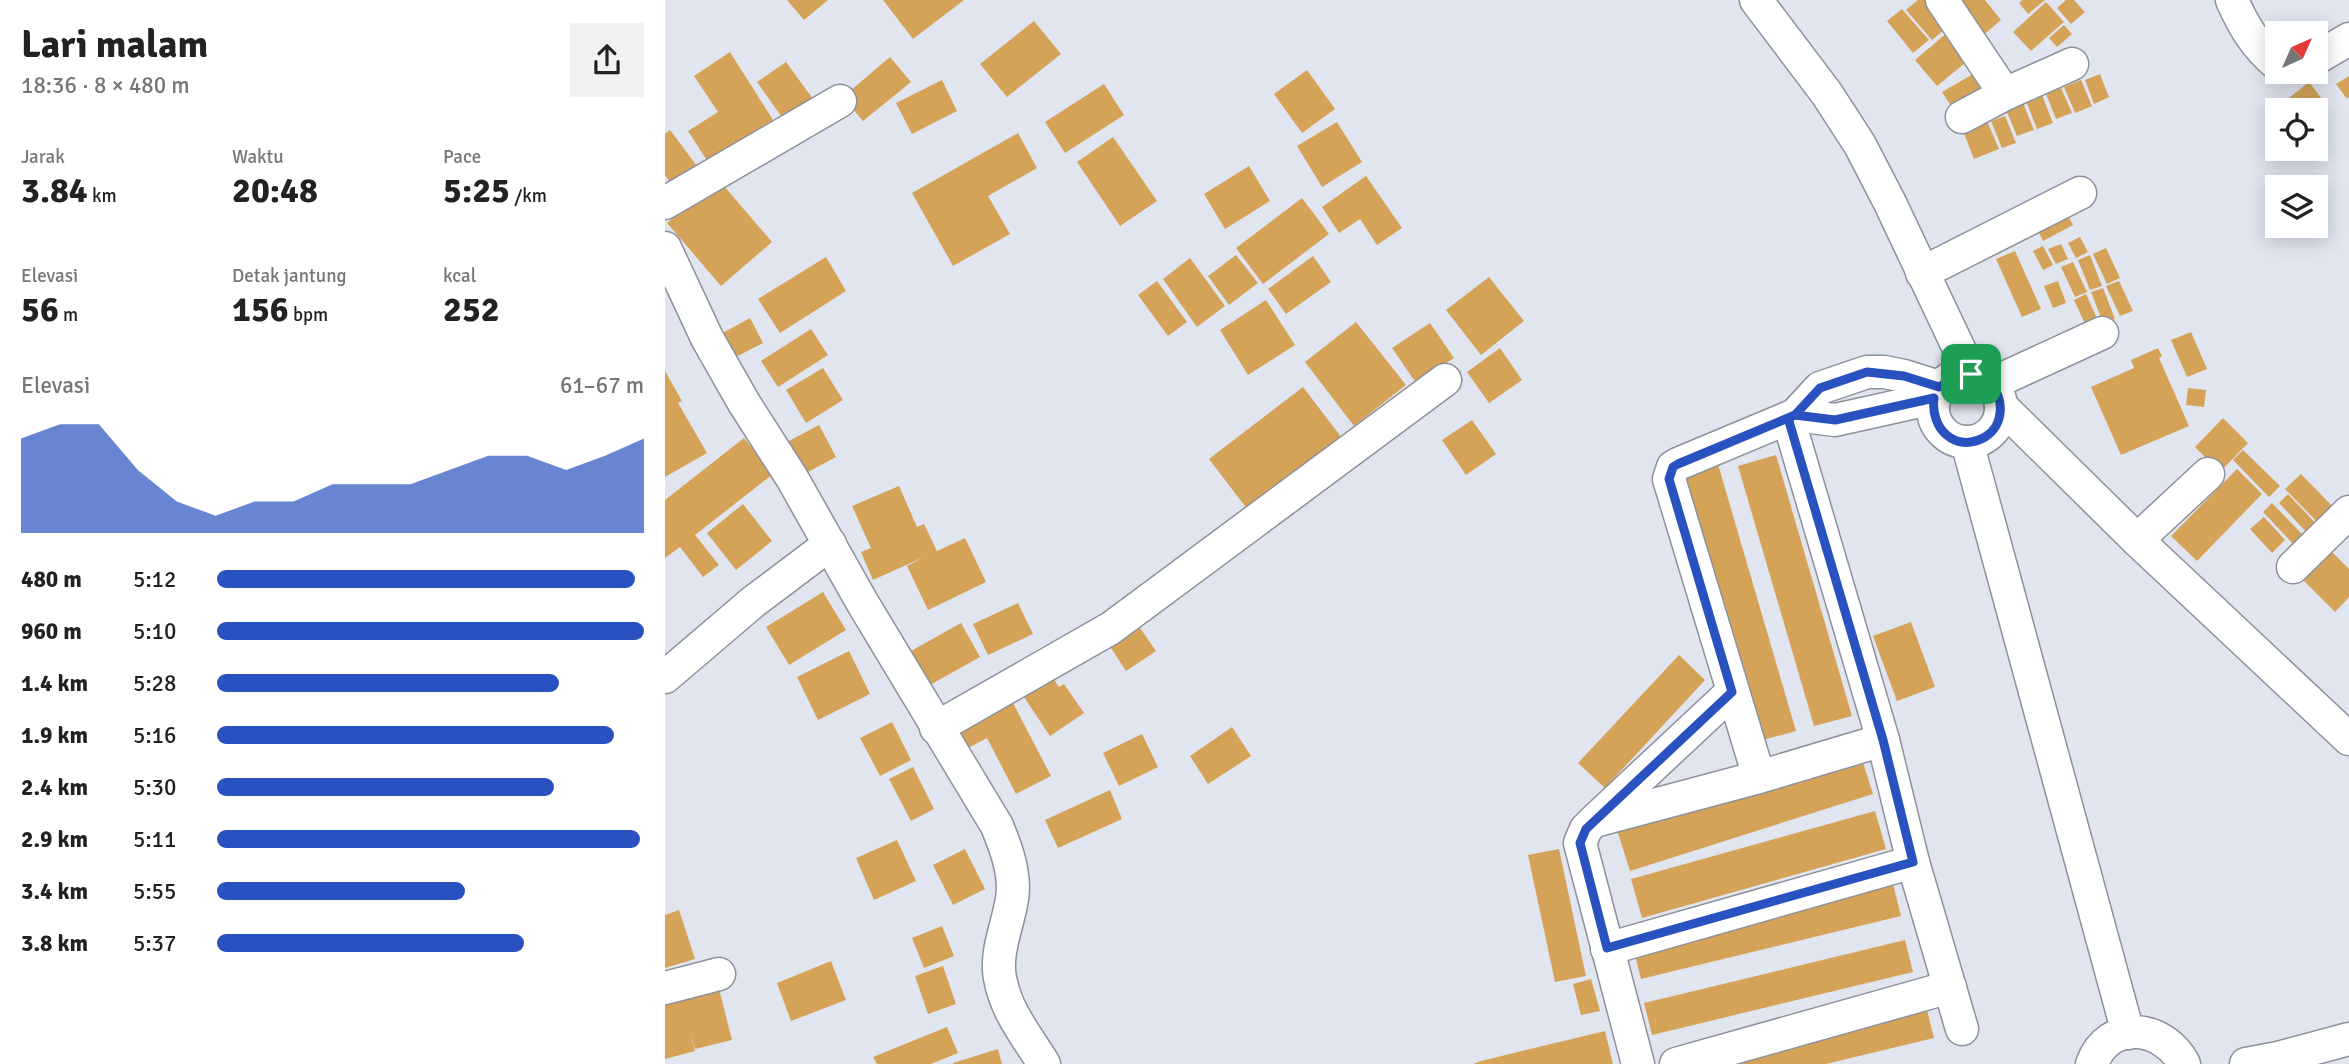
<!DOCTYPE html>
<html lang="id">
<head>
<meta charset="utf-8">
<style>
	body { margin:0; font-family:Signika,sans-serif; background:#f2f2f2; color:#222; height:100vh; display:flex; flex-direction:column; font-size:26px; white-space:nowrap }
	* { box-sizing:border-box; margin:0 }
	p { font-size:23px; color:#767676 }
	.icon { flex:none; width:38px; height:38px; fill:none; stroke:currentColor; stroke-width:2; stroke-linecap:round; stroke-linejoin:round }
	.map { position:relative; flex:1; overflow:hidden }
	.sheet { display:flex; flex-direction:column; background:#fff; width:665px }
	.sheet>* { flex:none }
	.needle { width:46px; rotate:45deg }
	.controls { position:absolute; left:1600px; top:21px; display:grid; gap:14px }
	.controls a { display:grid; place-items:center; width:63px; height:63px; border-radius:0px; background:#fff; box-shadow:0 4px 18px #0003; font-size:35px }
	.pin { position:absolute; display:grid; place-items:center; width:60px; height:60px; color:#fff; margin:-30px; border-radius:14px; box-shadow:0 4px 10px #0006 }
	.round { display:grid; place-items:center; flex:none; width:74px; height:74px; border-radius:0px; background:#f2f2f2 }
	.summary { display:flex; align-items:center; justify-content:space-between; height:119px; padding:0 21px }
	h1 { font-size:38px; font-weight:800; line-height:52px }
	.metrics { display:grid; grid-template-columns:repeat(3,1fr); gap:10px; height:119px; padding:7px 21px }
	.metrics div { display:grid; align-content:center }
	.metrics b { font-size:35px; font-weight:800 }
	.metrics small { font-size:19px; font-weight:400 }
	.metrics p { font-size:19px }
	.chart { height:196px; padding:14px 21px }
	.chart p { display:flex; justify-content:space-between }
	.chart svg { width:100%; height:126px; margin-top:7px; fill:#2952c0; opacity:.7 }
	ul { padding:0 21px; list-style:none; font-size:23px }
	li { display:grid; grid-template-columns:112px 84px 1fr; align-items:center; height:52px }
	li i { height:18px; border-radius:9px; background:#2952c0 }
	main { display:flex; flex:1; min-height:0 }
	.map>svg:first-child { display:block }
</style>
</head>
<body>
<main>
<section class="sheet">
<div class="summary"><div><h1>Lari malam</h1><p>18:36 · 8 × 480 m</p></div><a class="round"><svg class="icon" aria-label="share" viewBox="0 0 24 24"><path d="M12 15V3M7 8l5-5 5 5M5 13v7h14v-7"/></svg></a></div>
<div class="metrics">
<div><p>Jarak</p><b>3.84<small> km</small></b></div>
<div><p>Waktu</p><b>20:48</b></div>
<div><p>Pace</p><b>5:25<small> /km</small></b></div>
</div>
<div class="metrics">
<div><p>Elevasi</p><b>56<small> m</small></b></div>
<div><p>Detak jantung</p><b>156<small> bpm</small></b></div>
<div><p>kcal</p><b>252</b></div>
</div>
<div class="chart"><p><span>Elevasi</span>61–67 m</p>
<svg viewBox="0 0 160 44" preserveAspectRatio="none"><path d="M0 44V11L10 6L20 6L30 22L40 33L50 38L60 33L70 33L80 27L90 27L100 27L110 22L120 17L130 17L140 22L150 17L160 11V44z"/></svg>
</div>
<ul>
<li><b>480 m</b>5:12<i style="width:98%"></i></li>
<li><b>960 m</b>5:10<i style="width:100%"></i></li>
<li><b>1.4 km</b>5:28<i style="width:80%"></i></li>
<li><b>1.9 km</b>5:16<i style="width:93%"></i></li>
<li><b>2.4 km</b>5:30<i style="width:79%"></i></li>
<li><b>2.9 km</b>5:11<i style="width:99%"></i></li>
<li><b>3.4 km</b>5:55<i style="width:58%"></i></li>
<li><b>3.8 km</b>5:37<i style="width:72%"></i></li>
</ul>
</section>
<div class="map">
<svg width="1684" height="1064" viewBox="0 0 1684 1064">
	<rect width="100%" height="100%" fill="#e1e5f0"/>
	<!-- building -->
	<g fill="#d5a358">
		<path d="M122 0H163L139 20Z"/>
		<path d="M218 0H299L248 39Z"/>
		<path d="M1253 0H1262L1284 26 1267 40 1241 10Z"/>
		<path d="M1287 0H1320L1336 20 1316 37Z"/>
		<path d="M1357 0H1380L1363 14 1354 3Z"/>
		<path d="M1401 0H1409L1420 12 1406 24 1392 8Z"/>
		<path d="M1381 2 1399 22 1366 51 1348 32Z"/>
		<path d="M1237 9 1264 40 1248 53 1222 21Z"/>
		<path d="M369 21 396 54 342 97 315 64Z"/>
		<path d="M1399 25 1407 34 1392 47 1384 38Z"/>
		<path d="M1283 32 1305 59 1272 86 1250 60Z"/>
		<path d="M65 52 108 120 43 162 23 131 53 112 29 76Z"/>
		<path d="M225 57 246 82 198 121 178 97Z"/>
		<path d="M121 62 148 99 119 120 92 82Z"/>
		<path d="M642 70 670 109 637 133 609 94Z"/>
		<path d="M1315 70 1323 84 1286 106 1277 92Z"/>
		<path d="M1435 74 1444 97 1429 104 1420 80Z"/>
		<path d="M1684 76V97L1682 99 1671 84Z"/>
		<path d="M277 80 292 111 247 134 231 103Z"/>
		<path d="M1416 80 1427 106 1410 113 1399 87Z"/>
		<path d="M1644 82 1661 104 1650 112 1627 110 1620 101Z"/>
		<path d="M439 84 459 115 400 153 380 122Z"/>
		<path d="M1396 88 1407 113 1391 119 1381 94Z"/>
		<path d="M1377 95 1388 123 1372 129 1361 101Z"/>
		<path d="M1358 103 1369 130 1352 136 1341 110Z"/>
		<path d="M1340 116 1351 143 1337 148 1326 121Z"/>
		<path d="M1322 121 1334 149 1309 159 1298 131Z"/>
		<path d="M672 122 697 162 657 187 632 146Z"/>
		<path d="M5 130 32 166 7 185 0 175V134Z"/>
		<path d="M353 133 372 168 323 196 345 234 288 266 247 193Z"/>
		<path d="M448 137 492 201 455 226 412 162Z"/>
		<path d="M584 166 605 201 560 229 539 194Z"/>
		<path d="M701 176 737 228 712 245 695 219 674 233 657 207Z"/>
		<path d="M53 179 107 242 56 286 2 223Z"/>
		<path d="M637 198 664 234 598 284 571 248Z"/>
		<path d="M1400 209 1408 225 1378 241 1370 225Z"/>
		<path d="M1415 237 1423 252 1411 258 1403 243Z"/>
		<path d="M1396 244 1403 259 1391 264 1383 249Z"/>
		<path d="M1378 246 1388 265 1378 270 1368 251Z"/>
		<path d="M1441 248 1455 278 1442 284 1428 254Z"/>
		<path d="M1350 251 1376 309 1357 317 1331 259Z"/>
		<path d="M571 255 593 283 564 305 543 276Z"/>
		<path d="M1425 255 1437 286 1425 290 1413 260Z"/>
		<path d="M648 256 666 282 621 314 603 289Z"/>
		<path d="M161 257 181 291 115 333 93 299Z"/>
		<path d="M525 258 560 306 532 327 498 279Z"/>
		<path d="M1408 262 1422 292 1410 297 1396 267Z"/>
		<path d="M824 277 859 321 816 355 781 310Z"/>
		<path d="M492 281 522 322 503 336 473 295Z"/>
		<path d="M1393 281 1401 303 1388 308 1379 286Z"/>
		<path d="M1454 281 1468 311 1455 316 1441 286Z"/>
		<path d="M1438 288 1450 319 1438 323 1426 292Z"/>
		<path d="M1421 294 1435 325 1423 330 1409 300Z"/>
		<path d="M601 300 630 345 583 375 555 330Z"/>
		<path d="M85 318 98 343 67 359 54 335Z"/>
		<path d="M691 322 741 385 689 426 640 362Z"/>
		<path d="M765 323 789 358 751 383 727 348Z"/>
		<path d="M146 329 163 355 113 387 96 361Z"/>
		<path d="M1526 332 1542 369 1522 377 1506 340Z"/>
		<path d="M835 348 857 380 824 403 802 372Z"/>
		<path d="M1493 348 1497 356 1494 358 1524 426 1456 455 1426 387 1469 368 1466 360Z"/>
		<path d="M158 368 178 400 141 423 121 390Z"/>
		<path d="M0 371 17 401 13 403 42 453 0 477Z"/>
		<path d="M638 387 680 442 586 514 544 459Z"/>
		<path d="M1523 388 1541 390 1539 407 1521 405Z"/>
		<path d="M1558 418 1583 443 1555 472 1530 447Z"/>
		<path d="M807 420 831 454 801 475 777 440Z"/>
		<path d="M154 425 171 457 141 473 124 441Z"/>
		<path d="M79 438 108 474 30 535 54 565 38 577 15 547 0 558V500Z"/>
		<path d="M1578 450 1615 486 1604 497 1568 460Z"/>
		<path d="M1050 454 1131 731 1098 740 1017 464Z"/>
		<path d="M1111 455 1187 716 1149 726 1073 466Z"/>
		<path d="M1572 469 1597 494 1532 561 1506 536Z"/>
		<path d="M1636 474 1672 511 1656 526 1620 489Z"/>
		<path d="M234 486 252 527 259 524 272 551 300 538 321 582 263 610 242 566 259 557 208 580 196 552 206 548 187 506Z"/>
		<path d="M1623 494 1655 528 1646 537 1614 503Z"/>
		<path d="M1607 503 1640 537 1630 546 1598 512Z"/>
		<path d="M78 504 107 541 71 570 42 533Z"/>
		<path d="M1599 517 1620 540 1607 553 1585 529Z"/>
		<path d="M1665 550 1684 569V597L1670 612 1637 579Z"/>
		<path d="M158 592 181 630 124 665 101 627Z"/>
		<path d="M353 603 368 634 323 655 308 624Z"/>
		<path d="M1246 622 1270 687 1232 701 1208 636Z"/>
		<path d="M296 623 315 657 265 685 246 651Z"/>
		<path d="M473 625 491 651 461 671 444 645Z"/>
		<path d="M184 651 205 694 153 720 132 677Z"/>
		<path d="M1014 655 1040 680 940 788 913 763Z"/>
		<path d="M386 675 394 687 399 684 419 713 385 736 357 694Z"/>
		<path d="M346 699 386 776 351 794 322 738 299 750 288 729Z"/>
		<path d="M227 722 246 760 215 776 195 738Z"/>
		<path d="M567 727 586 756 543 784 525 756Z"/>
		<path d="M477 734 493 767 454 786 438 753Z"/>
		<path d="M1195 753 1208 794 965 871 952 830Z"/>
		<path d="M248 767 269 809 246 821 224 779Z"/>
		<path d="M445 790 457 819 393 848 380 820Z"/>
		<path d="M1210 811 1221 849 977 918 966 879Z"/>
		<path d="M232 840 251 881 209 900 191 858Z"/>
		<path d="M300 849 320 889 288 905 268 865Z"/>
		<path d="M894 849 921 976 890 982 863 855Z"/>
		<path d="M1228 884 1236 916 976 979 968 947Z"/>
		<path d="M14 910 30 959 0 968V915Z"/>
		<path d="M277 926 289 956 259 968 247 938Z"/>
		<path d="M1240 940 1248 972 987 1035 979 1003Z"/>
		<path d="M166 961 181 1000 126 1021 112 983Z"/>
		<path d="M278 966 291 1004 263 1014 250 976Z"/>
		<path d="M926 979 935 1011 916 1015 908 984Z"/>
		<path d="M53 985 67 1040 30 1049 25 1033 30 1051 0 1059V1000Z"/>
		<path d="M1261 1006 1269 1038 1161 1064H1024Z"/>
		<path d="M282 1027 293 1053 266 1064H212L208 1057Z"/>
		<path d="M940 1031 948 1064H808L816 1061Z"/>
		<path d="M333 1049 337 1064H288V1063Z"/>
	</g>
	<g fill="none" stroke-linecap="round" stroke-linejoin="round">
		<!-- minor casing -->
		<g stroke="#8e919b" stroke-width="35">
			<g id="minor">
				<path d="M1091 0 1162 94 1195 145 1225 203 1306 374"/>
				<path d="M1277 0 1340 94"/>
				<path d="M1567 0C1578 25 1590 46 1612 64"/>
				<path d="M1650 59 1684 39"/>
				<path d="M1297 117 1340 94 1407 64"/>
				<path d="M0 203 175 101"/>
				<path d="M0 248 42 338 79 403 127 478 197 602 332 826C341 848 351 874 347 899 343 925 330 952 335 978 341 1012 362 1036 379 1064"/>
				<path d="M1257 273 1415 193"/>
				<circle cx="1302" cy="408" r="34"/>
				<path d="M1326 384 1437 333"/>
				<path d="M1336 406 1472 540 1684 739"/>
				<path d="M1130 415 1170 420 1269 398"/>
				<path d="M1123 418 1218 740 1248 862 1297 1029"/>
				<path d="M1302 442 1463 1033"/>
				<path d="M1472 540 1543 474"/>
				<path d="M1628 567 1684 512"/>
				<path d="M0 677 88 602 165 544"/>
				<path d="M271 728 446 628 780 380"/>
				<path d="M1094 777 1004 479 1008 467 1013 464 1130 415 1155 388 1202 372H1220L1239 376 1274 387"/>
				<path d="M933 820 1094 777 1218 740"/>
				<path d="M942 949 1248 862"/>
				<path d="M0 988 54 974"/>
				<path d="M973 1064 915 843 921 829 928 822 1067 692"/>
				<path d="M1011 1064 1285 987"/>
				<path d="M1427 1064C1444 1018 1499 1025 1519 1064"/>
				<path d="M1581 1064 1613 1058 1684 1039"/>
			</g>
		</g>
		<!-- minor -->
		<use href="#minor" stroke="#fff" stroke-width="32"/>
	</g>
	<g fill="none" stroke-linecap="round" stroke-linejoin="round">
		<!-- route casing -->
		<g stroke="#fff" stroke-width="14">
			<path id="route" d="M1306 374 1294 375 1274 387 1239 376 1202 372 1155 388 1130 415 1123 418 1218 740 1248 862 942 948 915 843 921 829 1067 692 1004 479 1008 467 1013 464 1123 418 1130 415 1170 420 1269 398C1265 428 1290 454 1320 437 1339 426 1340 397 1325 384 1319 378 1313 376 1306 374"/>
		</g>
		<!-- route -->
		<use href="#route" stroke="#2952c0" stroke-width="9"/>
	</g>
</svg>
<div class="controls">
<a><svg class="needle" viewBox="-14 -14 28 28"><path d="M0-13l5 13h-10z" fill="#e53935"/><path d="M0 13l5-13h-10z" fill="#767676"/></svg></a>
<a><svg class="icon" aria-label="locate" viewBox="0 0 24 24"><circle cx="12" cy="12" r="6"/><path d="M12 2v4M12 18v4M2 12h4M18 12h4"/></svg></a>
<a><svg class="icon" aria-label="layers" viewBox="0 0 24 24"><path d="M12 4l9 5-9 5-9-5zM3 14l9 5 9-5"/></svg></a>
</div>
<div class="pin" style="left:1306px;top:374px;background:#1e9e55"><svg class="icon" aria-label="arrive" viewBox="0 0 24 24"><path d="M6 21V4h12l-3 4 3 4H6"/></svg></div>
</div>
</main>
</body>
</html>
